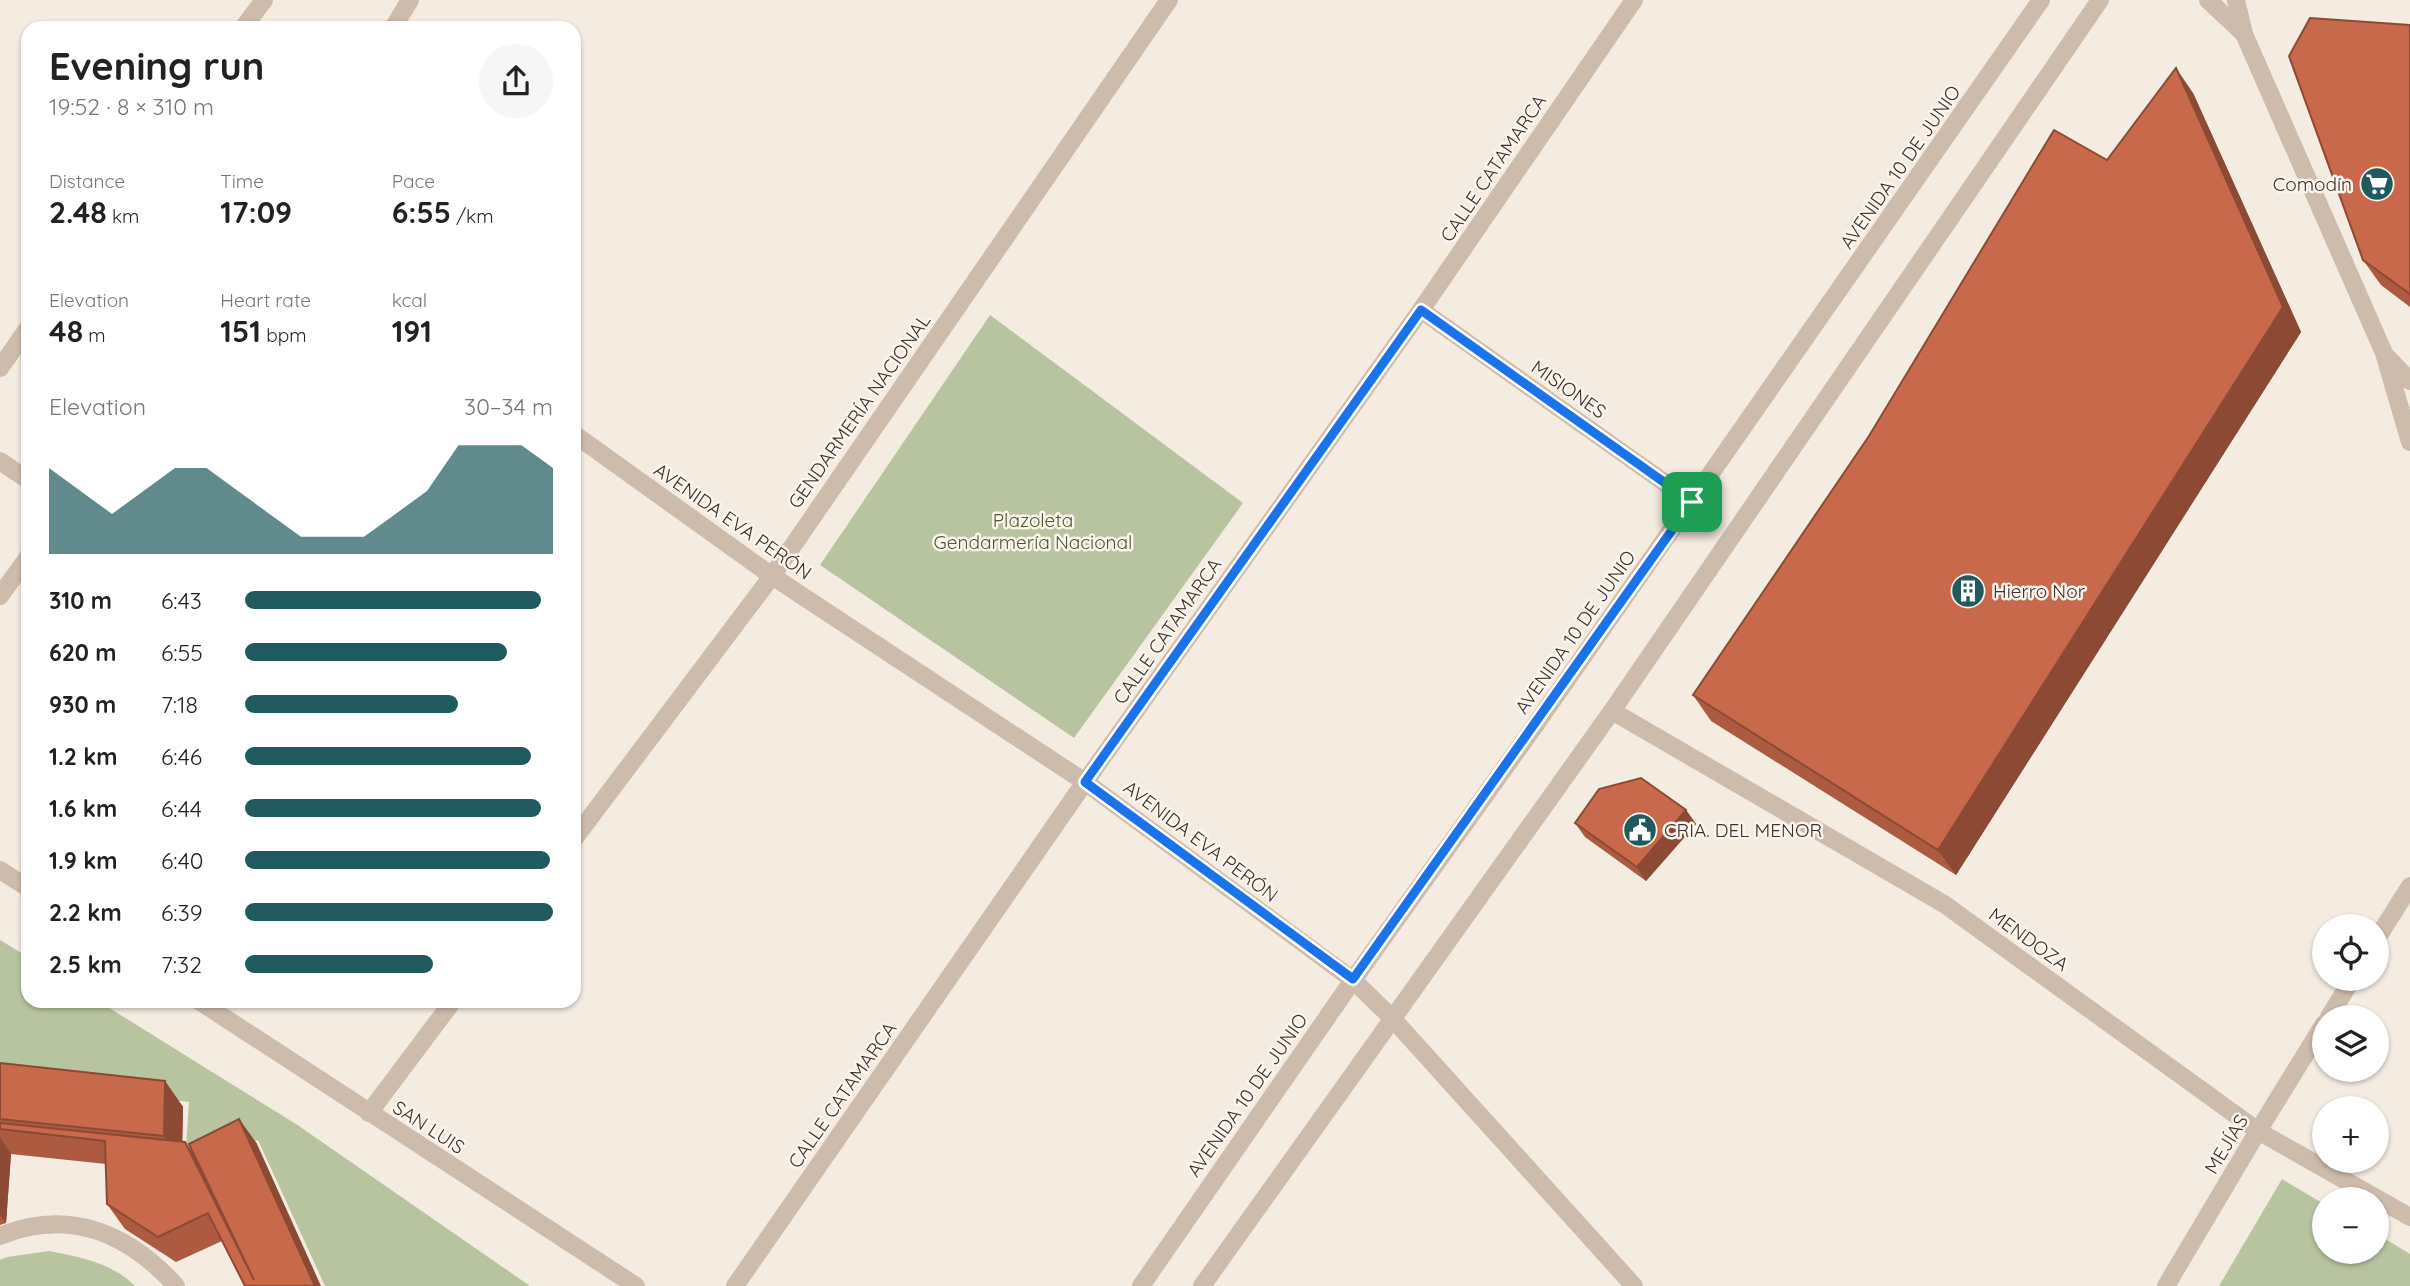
<!DOCTYPE html>
<html lang="en">
<head>
<meta charset="utf-8">
<style>
	body { margin:0; font-family:Quicksand,sans-serif; background:#f6f6f6; color:#222; height:100vh; display:flex; flex-direction:column; font-size:26px; white-space:nowrap }
	* { box-sizing:border-box; margin:0 }
	p { font-size:23px; color:#767676 }
	.icon { flex:none; width:38px; height:38px; fill:none; stroke:currentColor; stroke-width:2; stroke-linecap:round; stroke-linejoin:round }
	.map { position:relative; flex:1; overflow:hidden }
	.panel { position:absolute; left:21px; top:21px; width:560px; height:987px; display:flex; flex-direction:column; background:#fff; border-radius:21px; box-shadow:0 2px 5px #0004 }
	.panel>* { flex:none }
	.tools { position:absolute; left:2312px; top:914px; display:grid; gap:14px }
	.tools a { display:grid; place-items:center; width:77px; height:77px; border-radius:50%; background:#fff; box-shadow:0 2px 5px #0004; font-size:35px }
	.pin { position:absolute; display:grid; place-items:center; width:60px; height:60px; color:#fff; margin:-30px; border-radius:14px; box-shadow:0 4px 10px #0006 }
	.round { display:grid; place-items:center; flex:none; width:74px; height:74px; border-radius:37px; background:#f6f6f6 }
	.overview { display:flex; align-items:center; justify-content:space-between; height:119px; padding:0 28px }
	h1 { font-size:38px; font-weight:700; line-height:52px }
	.metrics { display:grid; grid-template-columns:repeat(3,1fr); gap:10px; height:119px; padding:7px 28px }
	.metrics div { display:grid; align-content:center }
	.metrics b { font-size:30px; font-weight:700 }
	.metrics small { font-size:19px; font-weight:400 }
	.metrics p { font-size:19px }
	.chart { height:196px; padding:14px 28px }
	.chart p { display:flex; justify-content:space-between }
	.chart svg { width:100%; height:126px; margin-top:7px; fill:#1f5a5e; opacity:.7 }
	ul { padding:0 28px; list-style:none; font-size:23px }
	li { display:grid; grid-template-columns:112px 84px 1fr; align-items:center; height:52px }
	li i { height:18px; border-radius:9px; background:#1f5a5e }
	.map>svg:first-child { display:block }
</style>
</head>
<body>
<div class="map">
<svg width="2410" height="1286" viewBox="0 0 2410 1286">
	<rect width="100%" height="100%" fill="#f4ebe1"/>
	<!-- green -->
	<g fill="#b8c4a0">
		<path d="M990 315 1243 503 1074 738 820 565Z"/>
		<path d="M0 940 28 957V1001H98L296 1124 530 1286H325L258 1140 185 1162 189 1102 0 1079Z"/>
		<path d="M2282 1179 2324 1204V1251H2376L2377 1234 2410 1254V1286H2219Z"/>
		<path d="M49 1251C80 1257 112 1263 135 1286H0V1260L7 1257Z"/>
	</g>
	<g fill="none" stroke-linecap="round" stroke-linejoin="round">
		<!-- minor -->
		<g stroke="#cdbbac" stroke-width="18">
			<path d="M243 28 264 0"/>
			<path d="M393 28 410 0"/>
			<path d="M1421 310 1692 502"/>
			<path d="M0 368 28 328"/>
			<path d="M574 434 772 576 1085 782 1353 980 1392 1018 1634 1286"/>
			<path d="M0 461 28 480"/>
			<path d="M0 596 28 557"/>
			<path d="M1612 711 1944 904 2258 1131 2410 1217"/>
			<path d="M574 839 772 576 1169 0"/>
			<path d="M0 870 28 888"/>
			<path d="M2376 940 2410 886"/>
			<path d="M199 1001 636 1286"/>
			<path d="M2329 1017 2353 978"/>
			<path d="M369 1113 453 1001"/>
			<path d="M0 1236C69 1208 128 1233 176 1286"/>
			<path d="M735 1286 1085 782 1421 310 1634 0"/>
			<path d="M2166 1286 2258 1131 2324 1024"/>
		</g>
		<!-- tertiary -->
		<g stroke="#cdbbac" stroke-width="18">
			<path d="M2208 0 2244 34"/>
			<path d="M2236 0 2244 34 2384 353 2410 442"/>
			<path d="M2386 356 2410 381"/>
			<path d="M1141 1286 1353 980 1534 727 2041 0"/>
			<path d="M1202 1286 1612 711 2100 0"/>
		</g>
	</g>
	<!-- wall -->
	<g fill="#ac5a40">
		<path d="M2410 25V307L2381 285 2363 260Z"/>
		<path d="M2193 93 2301 332 1956 875 1711 721 1693 695Z"/>
		<path d="M1686 810 1696 824 1646 881 1585 837 1575 823Z"/>
		<path d="M0 1063 165 1081 183 1107 182 1141 195 1156 239 1119 257 1144 222 1241 176 1262 125 1229 107 1204 106 1164 11 1154 6 1223 0 1225Z"/>
	</g>
	<!-- shaded-wall -->
	<g fill="#8c4a34">
		<path d="M2176 68 2193 93 2301 332 1956 875 1938 850Z"/>
		<path d="M1686 810 1696 824 1646 881 1637 867Z"/>
		<path d="M165 1081 183 1107 182 1161 164 1136Z"/>
		<path d="M239 1119 257 1144 321 1286H315Z"/>
		<path d="M0 1137 11 1154 6 1223 0 1215Z"/>
		<path d="M185 1142 203 1167 254 1280Z"/>
	</g>
	<!-- building -->
	<g fill="#c8694b" stroke="#8c4a34" stroke-width="2">
		<path d="M2310 18 2410 25V294L2363 260 2289 56Z"/>
		<path d="M2176 68 2283 307 1938 850 1693 695 1869 436 2054 130 2107 160Z"/>
		<path d="M1641 778 1686 810 1637 867 1575 823 1599 789Z"/>
		<path d="M0 1063 165 1081 164 1136 0 1119Z"/>
		<path d="M239 1119 315 1286H245L208 1213 158 1237 107 1204 105 1141 0 1129V1123L185 1142 254 1280 189 1144Z"/>
	</g>
	<g fill="none" stroke-linecap="round" stroke-linejoin="round">
		<!-- route casing -->
		<g stroke="#fff" stroke-width="14">
			<path id="route" d="M1421 310 1692 502 1353 979 1085 782Z"/>
		</g>
		<!-- route -->
		<use href="#route" stroke="#1a73e8" stroke-width="9"/>
	</g>
	<!-- icons -->
	<defs>
		<g id="supermarket-disc" transform="scale(1.75)"><circle r="9.5" fill="#1f5a5e" stroke="#fbf5ee"/><path d="M-6-5.5h2.5l.6 2H6L4.5 2H-2.5L-4.4-4H-6ZM-1.5 3.2a1.3 1.3 0 1 0 .1 0ZM3 3.2a1.3 1.3 0 1 0 .1 0Z" fill="#fff"/></g>
		<g id="building-disc" transform="scale(1.75)"><circle r="9.5" fill="#1f5a5e" stroke="#fbf5ee"/><path d="M-4-6H4V6H1V3H-1V6H-4ZM-2.5-4.3h1.7v1.8h-1.7ZM.8-4.3h1.7v1.8H.8ZM-2.5-1h1.7V.8h-1.7ZM.8-1h1.7V.8H.8Z" fill="#fff"/></g>
		<g id="civic-disc" transform="scale(1.75)"><circle r="9.5" fill="#1f5a5e" stroke="#fbf5ee"/><path d="M-.6-6.5H3V-4.5H.6V-3L4-1V1h2V6H-6V1h2V-1L-.6-3ZM-1.2 2.5V6h2.4V2.5Z" fill="#fff"/></g>
	</defs>
	<g fill-rule="evenodd">
		<use href="#supermarket-disc" x="2377" y="184"/>
		<use href="#building-disc" x="1968" y="591"/>
		<use href="#civic-disc" x="1640" y="830"/>
	</g>
	<g text-anchor="middle" dominant-baseline="central" stroke-width="5" stroke-linejoin="round" paint-order="stroke">
		<!-- street labels -->
		<g font-size="19" fill="#3b302b" stroke="#fbf5ee">
			<text transform="translate(1900 167) rotate(-55)">AVENIDA 10 DE JUNIO</text>
			<text transform="translate(1493 168) rotate(-56)">CALLE CATAMARCA</text>
			<text transform="translate(1569 389) rotate(35)">MISIONES</text>
			<text transform="translate(859 411) rotate(-55)">GENDARMERÍA NACIONAL</text>
			<text transform="translate(733 521) rotate(35)">AVENIDA EVA PERÓN</text>
			<text transform="translate(1167 631) rotate(-55)">CALLE CATAMARCA</text>
			<text transform="translate(1575 632) rotate(-55)">AVENIDA 10 DE JUNIO</text>
			<text transform="translate(1201 841) rotate(37)">AVENIDA EVA PERÓN</text>
			<text transform="translate(2029 939) rotate(36)">MENDOZA</text>
			<text transform="translate(842 1095) rotate(-55)">CALLE CATAMARCA</text>
			<text transform="translate(1247 1095) rotate(-55)">AVENIDA 10 DE JUNIO</text>
			<text transform="translate(429 1127) rotate(33)">SAN LUIS</text>
			<text transform="translate(2226 1144) rotate(-59)">MEJÍAS</text>
		</g>
		<!-- poi labels -->
		<g font-size="19" fill="#3b302b" stroke="#fbf5ee" text-anchor="start">
			<text x="2352" y="184" text-anchor="end">Comodín</text>
			<text x="1993" y="591">Hierro Nor</text>
			<text x="1664" y="830">CRIA. DEL MENOR</text>
		</g>
		<!-- park labels -->
		<g font-size="19" fill="#4a5a2e" stroke="#fbf5ee">
			<text x="1033" y="520">Plazoleta<tspan x="1033" dy="22">Gendarmería Nacional</tspan></text>
		</g>
	</g>
</svg>
<div class="tools">
<a><svg class="icon" aria-label="locate" viewBox="0 0 24 24"><circle cx="12" cy="12" r="6"/><path d="M12 2v4M12 18v4M2 12h4M18 12h4"/></svg></a>
<a><svg class="icon" aria-label="layers" viewBox="0 0 24 24"><path d="M12 4l9 5-9 5-9-5zM3 14l9 5 9-5"/></svg></a>
<a>+</a>
<a>−</a>
</div>
<div class="pin" style="left:1692px;top:502px;background:#1e9e55"><svg class="icon" aria-label="arrive" viewBox="0 0 24 24"><path d="M6 21V4h12l-3 4 3 4H6"/></svg></div>
<section class="panel">
<div class="overview"><div><h1>Evening run</h1><p>19:52 · 8 × 310 m</p></div><a class="round"><svg class="icon" aria-label="share" viewBox="0 0 24 24"><path d="M12 15V3M7 8l5-5 5 5M5 13v7h14v-7"/></svg></a></div>
<div class="metrics">
<div><p>Distance</p><b>2.48<small> km</small></b></div>
<div><p>Time</p><b>17:09</b></div>
<div><p>Pace</p><b>6:55<small> /km</small></b></div>
</div>
<div class="metrics">
<div><p>Elevation</p><b>48<small> m</small></b></div>
<div><p>Heart rate</p><b>151<small> bpm</small></b></div>
<div><p>kcal</p><b>191</b></div>
</div>
<div class="chart"><p><span>Elevation</span>30–34 m</p>
<svg viewBox="0 0 160 44" preserveAspectRatio="none"><path d="M0 44V14L10 22L20 30L30 22L40 14L50 14L60 22L70 30L80 38L90 38L100 38L110 30L120 22L130 6L140 6L150 6L160 14V44z"/></svg>
</div>
<ul>
<li><b>310 m</b>6:43<i style="width:96%"></i></li>
<li><b>620 m</b>6:55<i style="width:85%"></i></li>
<li><b>930 m</b>7:18<i style="width:69%"></i></li>
<li><b>1.2 km</b>6:46<i style="width:93%"></i></li>
<li><b>1.6 km</b>6:44<i style="width:96%"></i></li>
<li><b>1.9 km</b>6:40<i style="width:99%"></i></li>
<li><b>2.2 km</b>6:39<i style="width:100%"></i></li>
<li><b>2.5 km</b>7:32<i style="width:61%"></i></li>
</ul>
</section>
</div>
</body>
</html>
